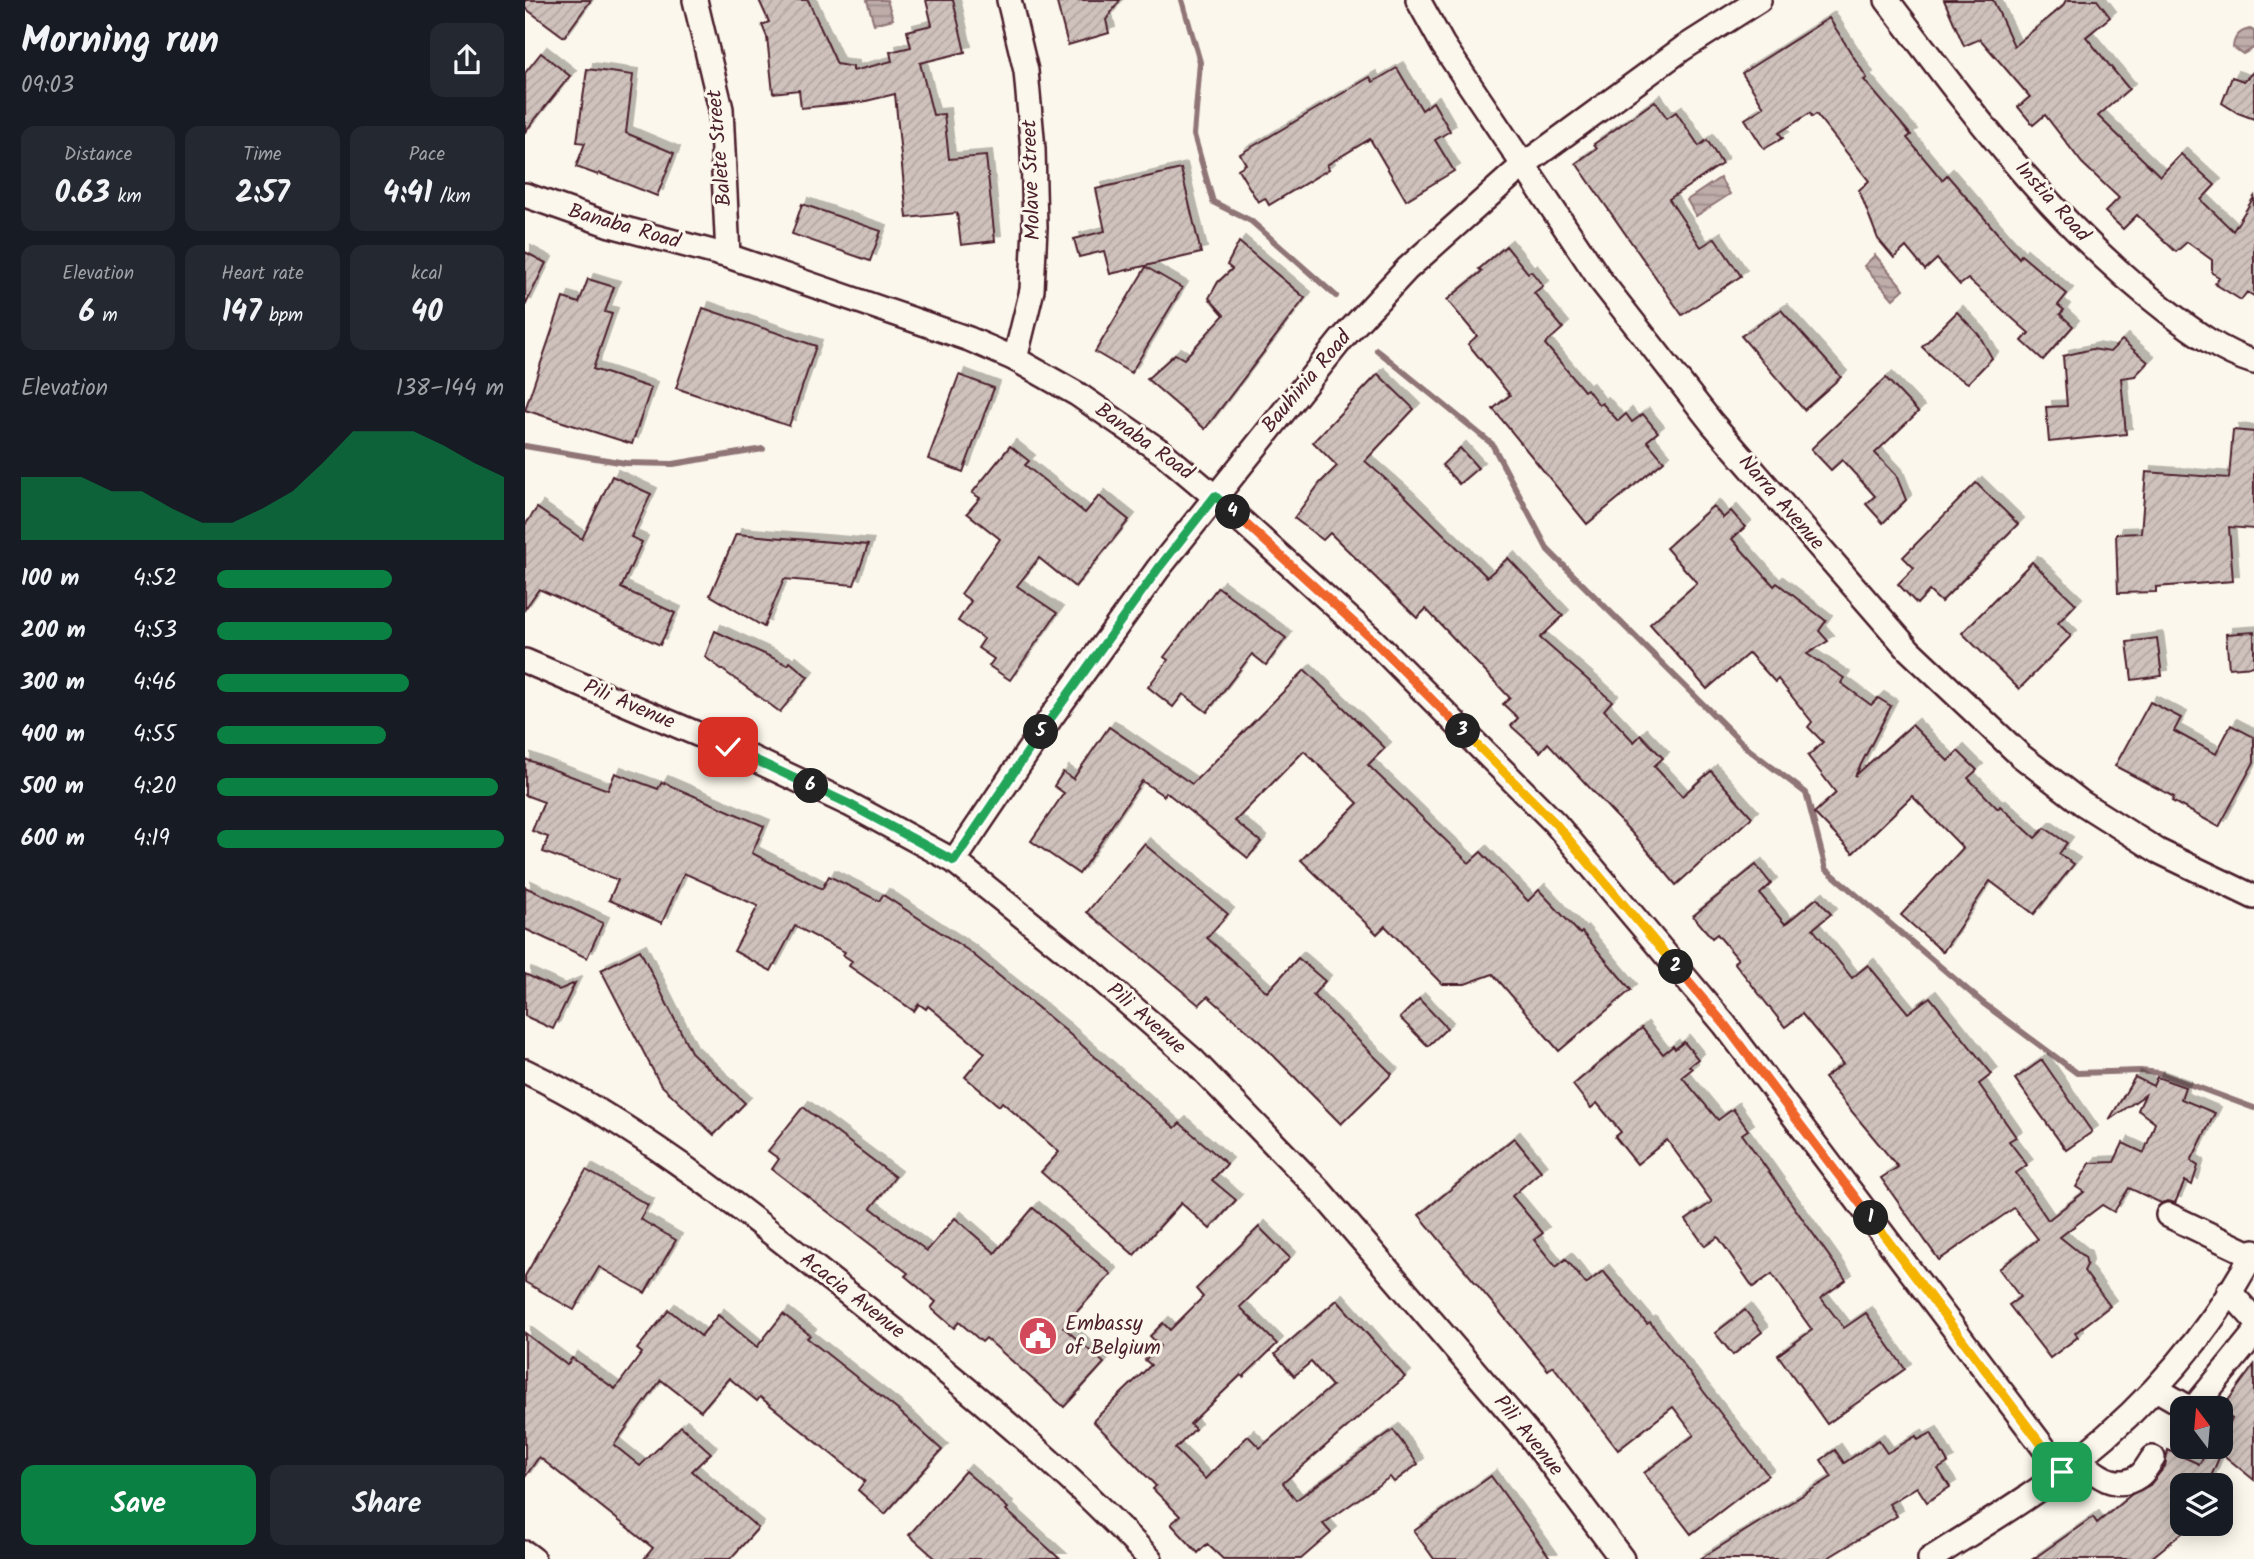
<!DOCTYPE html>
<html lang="en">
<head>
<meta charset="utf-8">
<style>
	body { margin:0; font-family:Kalam,sans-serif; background:#242831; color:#f1f3f6; height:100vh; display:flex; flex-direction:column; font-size:26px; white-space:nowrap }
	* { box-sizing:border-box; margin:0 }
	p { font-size:23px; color:#9ea1a6 }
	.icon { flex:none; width:38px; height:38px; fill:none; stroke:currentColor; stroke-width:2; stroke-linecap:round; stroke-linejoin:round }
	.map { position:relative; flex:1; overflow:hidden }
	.panel { display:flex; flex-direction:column; background:#171b24; width:525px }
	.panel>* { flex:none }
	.needle { width:46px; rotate:344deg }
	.buttons { position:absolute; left:1645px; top:1396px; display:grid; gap:14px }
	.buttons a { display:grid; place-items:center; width:63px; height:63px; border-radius:14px; background:#171b24; box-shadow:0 4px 18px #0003; font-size:35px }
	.pin { position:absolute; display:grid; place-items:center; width:60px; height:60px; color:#fff; margin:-30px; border-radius:14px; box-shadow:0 4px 10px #0006 }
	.km { position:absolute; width:35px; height:35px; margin:-18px; border-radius:50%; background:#222; color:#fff; font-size:19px; line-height:35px; text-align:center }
	.round { display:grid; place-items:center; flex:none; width:74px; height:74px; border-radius:14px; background:#242831 }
	.headline { display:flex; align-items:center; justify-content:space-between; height:119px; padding:0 21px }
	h1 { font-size:38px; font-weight:800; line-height:52px }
	.stats { display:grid; grid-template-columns:repeat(3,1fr); gap:10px; height:119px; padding:7px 21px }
	.stats div { display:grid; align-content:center; border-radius:14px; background:#242831; text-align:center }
	.stats b { font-size:30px; font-weight:800 }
	.stats small { font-size:19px; font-weight:400 }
	.stats p { font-size:19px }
	.chart { height:196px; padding:14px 21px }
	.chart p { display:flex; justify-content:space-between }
	.chart svg { width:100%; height:126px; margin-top:7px; fill:#0b8043; opacity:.7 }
	.cta { display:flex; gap:14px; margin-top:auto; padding:14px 21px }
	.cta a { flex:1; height:80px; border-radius:14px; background:#0b8043; color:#fff; font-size:28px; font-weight:800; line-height:80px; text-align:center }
	.cta a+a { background:#242831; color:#f1f3f6 }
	ul { padding:0 21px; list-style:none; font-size:23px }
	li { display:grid; grid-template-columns:112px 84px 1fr; align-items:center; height:52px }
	li i { height:18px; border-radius:9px; background:#0b8043 }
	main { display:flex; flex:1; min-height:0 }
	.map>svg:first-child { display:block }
</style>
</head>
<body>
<main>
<section class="panel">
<div class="headline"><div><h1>Morning run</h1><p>09:03</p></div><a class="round"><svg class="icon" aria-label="share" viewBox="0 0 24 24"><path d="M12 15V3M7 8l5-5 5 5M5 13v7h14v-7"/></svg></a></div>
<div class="stats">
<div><p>Distance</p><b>0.63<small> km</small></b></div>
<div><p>Time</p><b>2:57</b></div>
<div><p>Pace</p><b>4:41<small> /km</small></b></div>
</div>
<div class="stats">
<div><p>Elevation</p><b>6<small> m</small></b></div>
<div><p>Heart rate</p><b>147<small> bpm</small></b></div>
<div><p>kcal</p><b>40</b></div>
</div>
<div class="chart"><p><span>Elevation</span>138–144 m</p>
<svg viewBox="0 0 160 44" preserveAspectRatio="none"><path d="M0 44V22L10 22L20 22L30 27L40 27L50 33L60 38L70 38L80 33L90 27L100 17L110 6L120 6L130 6L140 11L150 17L160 22V44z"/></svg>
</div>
<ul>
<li><b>100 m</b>4:52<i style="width:61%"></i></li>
<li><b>200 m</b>4:53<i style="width:61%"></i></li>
<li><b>300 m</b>4:46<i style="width:67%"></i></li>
<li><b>400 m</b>4:55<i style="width:59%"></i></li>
<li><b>500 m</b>4:20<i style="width:98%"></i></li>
<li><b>600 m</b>4:19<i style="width:100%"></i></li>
</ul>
<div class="cta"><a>Save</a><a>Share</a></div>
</section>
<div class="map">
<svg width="1729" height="1559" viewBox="0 0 1729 1559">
	<defs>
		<pattern id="water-rules" width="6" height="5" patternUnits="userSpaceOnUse" patternTransform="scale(1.75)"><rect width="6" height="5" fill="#bfadaa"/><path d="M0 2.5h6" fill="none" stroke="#9d8c8b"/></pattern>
		<pattern id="building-hatch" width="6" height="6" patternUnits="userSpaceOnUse" patternTransform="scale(1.75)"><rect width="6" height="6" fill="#cfc2bc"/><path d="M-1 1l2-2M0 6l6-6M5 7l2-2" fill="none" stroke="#b3a6a2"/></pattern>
		<filter id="shadow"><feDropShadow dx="6" dy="-6" stdDeviation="0" flood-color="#0004"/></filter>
	</defs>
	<rect width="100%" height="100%" fill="#fbf7ec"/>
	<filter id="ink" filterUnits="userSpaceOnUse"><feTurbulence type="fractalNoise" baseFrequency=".0143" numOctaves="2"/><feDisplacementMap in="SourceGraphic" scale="14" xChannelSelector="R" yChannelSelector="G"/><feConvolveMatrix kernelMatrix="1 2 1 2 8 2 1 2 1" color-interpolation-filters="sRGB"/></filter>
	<g filter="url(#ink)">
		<!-- water -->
		<g fill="url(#water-rules)" stroke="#907477" stroke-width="2">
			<path d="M342 0H362L368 19 349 24Z"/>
			<path d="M1725 29 1729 31V48L1718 54 1708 47C1709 37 1714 31 1725 29Z"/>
			<path d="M1195 178 1205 194 1171 216 1162 200Z"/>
			<path d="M1350 255 1379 289 1368 299 1339 266Z"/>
		</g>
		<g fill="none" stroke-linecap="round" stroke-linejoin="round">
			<!-- stream -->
			<g stroke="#907477" stroke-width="6">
				<path d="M657 0 675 62 669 135 688 202 726 221 811 296"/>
				<path d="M852 350 967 444 1023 550 1223 749 1281 793 1301 869 1458 1003 1552 1073 1615 1071 1634 1073 1729 1108"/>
				<path d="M0 446 100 463 148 464 238 449"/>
			</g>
		</g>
		<!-- building -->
		<g fill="url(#building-hatch)" stroke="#4a1f2b" stroke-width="2" filter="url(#shadow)">
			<path d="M0 0H66L39 37 0 8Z"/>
			<path d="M234 0H283L312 64 328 67V71L367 61 365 52 386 47 382 31 407 25 401 0H428L440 52 395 63 408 115 419 114 424 159 461 156 470 241 436 245 432 213 382 218 370 94 337 102 276 108 274 90 248 93 242 37 237 25 244 22Z"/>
			<path d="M544 0H595L581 20 584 33 543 45 532 3Z"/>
			<path d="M1419 0H1468L1489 46 1537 7 1541 0H1572L1585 17 1561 37 1604 89 1573 116 1635 176 1656 154 1690 185 1676 200 1708 231 1729 197V296L1722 292 1716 300 1690 284 1694 277 1687 273V260L1662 242 1651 252 1612 215 1598 229 1580 212 1594 198 1557 163 1520 115 1508 125 1493 107 1505 97 1455 39 1439 46Z"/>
			<path d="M1304 18 1342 78 1339 80 1386 135 1382 138 1417 180 1422 175 1494 258 1496 255 1542 294 1533 305 1539 310 1535 314 1548 326 1518 360 1497 341 1504 333 1443 279 1435 285 1412 259 1400 270 1381 247 1369 258 1353 239 1334 190 1344 181 1291 114 1287 117 1285 113 1254 133 1258 138 1239 149 1220 119 1239 107 1217 73Z"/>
			<path d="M16 53 45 76 0 132V73Z"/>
			<path d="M872 68 897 110 908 102 925 131 910 140 929 171 881 200 845 139 802 165 804 169 744 205 740 198 733 202 713 169 721 164 715 154 845 77 848 82Z"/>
			<path d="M62 69 108 75 101 133 149 153 132 196 74 173 73 175 51 167 60 143 52 142Z"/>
			<path d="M1729 71V119L1713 113 1697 103 1707 77 1719 81Z"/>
			<path d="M1130 101 1142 118 1151 112 1174 146 1182 140 1197 164 1144 199 1176 247 1190 238 1216 276 1157 315 1051 163 1072 148 1069 144Z"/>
			<path d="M656 169 676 253 585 274 579 251 554 257 549 239 580 231 571 189Z"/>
			<path d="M277 204 356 231 345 261 267 234Z"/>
			<path d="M714 242 780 298 680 429 622 379 650 354 659 359 699 315 684 298 693 282 707 269 702 265Z"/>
			<path d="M981 246 1003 273 1006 271 1018 286 1009 293 1038 328 1020 344 1059 391 1062 389 1074 405 1077 403 1093 421 1101 414 1107 422 1118 414 1133 432 1122 441 1139 461 1062 524 968 409 985 395 943 344 952 336 922 300 957 271 954 269Z"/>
			<path d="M0 252 21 263 0 306Z"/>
			<path d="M621 267 657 288 606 373 570 352Z"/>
			<path d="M63 279 89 287 80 312 87 314 68 369 126 388 107 444 0 410 38 298 54 303Z"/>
			<path d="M178 308 291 346 264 426 151 388Z"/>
			<path d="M1256 310 1316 377 1279 410 1216 336Z"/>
			<path d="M1432 312 1454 335 1467 358 1443 383 1421 370 1397 347Z"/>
			<path d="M1597 340 1623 362 1610 376 1596 378 1601 434 1524 442 1521 407 1542 406 1538 356 1567 349 1585 352Z"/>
			<path d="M853 374 889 409 840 461 881 497 962 577 983 558 1038 616 1015 638 1087 701 1079 710 1109 742 1116 735 1138 758 1129 766 1157 796 1186 771 1227 817 1151 885 1117 844 1023 743 1015 752 986 726 993 718 978 704 985 698 901 609 892 618 805 533 798 540 769 518 795 483 812 466 788 442Z"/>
			<path d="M434 375 469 388 438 472 403 459Z"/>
			<path d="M1361 378 1393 412 1350 453 1371 475 1381 500 1358 523 1341 504 1350 496 1317 460 1306 470 1286 449Z"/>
			<path d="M1708 430 1729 432V529L1704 527 1708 581 1631 587V592L1593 593 1591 534 1616 533 1621 472 1704 478Z"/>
			<path d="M485 446 504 461 500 465 560 513 574 496 604 520 550 587 514 558 492 586 532 613 485 680 464 666 469 659 453 648 459 639 433 621 446 601 436 594 475 539 442 513 455 498 447 493Z"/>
			<path d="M935 448 953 468 934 484 917 465Z"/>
			<path d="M87 476 126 494 106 537 117 542 96 588 150 613 135 645 14 589 0 609V525L12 508 57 539Z"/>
			<path d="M1451 483 1493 524 1416 602 1404 591 1392 604 1373 584 1389 568 1378 557Z"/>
			<path d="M1188 506 1198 518 1206 511 1220 527 1207 539 1249 586 1252 583 1301 621 1294 631 1303 641 1282 654 1319 678 1316 683 1346 705 1353 698 1366 706 1330 776 1387 725 1423 761 1433 751 1452 770 1443 778 1473 809 1475 806 1510 838 1520 828 1542 843 1534 854 1549 864 1509 914 1465 881 1418 952 1376 915 1438 848 1387 796 1328 853 1289 813 1311 793 1283 756 1298 742 1283 727 1287 722 1253 679 1250 682 1224 653 1182 689 1125 624 1172 583 1141 548Z"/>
			<path d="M211 534 343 545 329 585 259 579 239 627 185 595Z"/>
			<path d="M1507 562 1551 604 1533 623 1546 636 1494 689 1437 633Z"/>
			<path d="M693 587 761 638 741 665 727 654 682 712 658 694 648 707 623 687 643 660 639 657Z"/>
			<path d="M190 631 263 665 265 662 283 677 255 712 180 657Z"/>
			<path d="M1729 632V666L1704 668 1701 634Z"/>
			<path d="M1632 638 1637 676 1607 680 1602 642Z"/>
			<path d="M780 670 860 748 843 765 944 863 956 852 1003 901 1014 890 1055 934 1057 932 1106 990 1034 1051 968 974 940 984H917L860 926 852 934 776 860 833 803 779 751 710 821 736 842 723 858 641 792 639 796 617 781 554 874 506 841 539 793 529 786 538 772 548 779 584 727 667 784Z"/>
			<path d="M1625 702 1656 718 1649 731 1691 754 1706 725 1729 737V762L1694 827 1647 801 1649 797 1590 766Z"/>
			<path d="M0 759 83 790 90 773 133 789 137 782 239 826 227 853 297 889 304 876 354 901 358 895 444 951 541 1031 650 1128 655 1123 702 1164 687 1180 711 1200 685 1229 656 1203 609 1255 516 1172 534 1152 477 1102 474 1106 440 1077 460 1053 403 1006 401 1009 394 1004 389 1011 324 966 327 961 318 955 320 952 270 926 246 971 209 951 233 906 159 873 137 923 84 900 93 880 18 852 23 837 7 831 19 802 0 795Z"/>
			<path d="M619 844 703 914 682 938 742 992 773 958 800 981 788 995 867 1074 816 1124 737 1044 683 996 674 1005 562 912Z"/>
			<path d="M1231 865 1246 884 1235 894 1260 924 1292 898 1306 914 1288 929 1327 978 1343 965 1383 1013 1405 997 1467 1074 1454 1084 1491 1137 1484 1141 1502 1165 1491 1173 1523 1220 1559 1192 1551 1187 1565 1163 1589 1162 1598 1143 1619 1153 1630 1123 1613 1110 1620 1095 1584 1120 1610 1077 1628 1086 1632 1077 1660 1087 1656 1099 1690 1113 1666 1161 1673 1166 1667 1185 1660 1181 1650 1203 1643 1201 1636 1203 1604 1188 1589 1212 1577 1205 1535 1237 1560 1257 1562 1265 1559 1271 1585 1306 1550 1333 1553 1337 1525 1358 1484 1305 1495 1297 1474 1269 1513 1239 1489 1208 1414 1260 1356 1178 1373 1167 1299 1078 1318 1064 1277 1014 1260 1027 1209 962 1213 959 1192 934 1187 938 1168 916Z"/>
			<path d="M0 887 78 923 62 958 0 929Z"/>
			<path d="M115 950 166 1052 220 1103 189 1135 135 1084 76 970Z"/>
			<path d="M0 974 34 990 50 983 28 1029 0 1016Z"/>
			<path d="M894 999 922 1028 903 1046 875 1018Z"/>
			<path d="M1117 1028 1138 1054 1148 1046 1150 1049 1159 1042 1173 1059 1164 1066 1167 1069 1157 1077 1193 1120 1208 1109 1223 1130 1217 1134 1321 1280 1296 1298 1319 1328 1341 1313 1380 1369 1302 1424 1253 1355 1287 1330 1247 1274 1228 1287 1193 1237 1180 1246 1161 1220 1187 1202 1142 1140 1112 1164 1090 1137 1096 1132 1072 1103 1066 1108 1048 1085Z"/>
			<path d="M1517 1060 1567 1132 1541 1150 1490 1079Z"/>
			<path d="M278 1107 370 1177 346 1208 402 1251 430 1218 470 1253 508 1208 586 1274 538 1327 579 1363 539 1407 461 1338 457 1342 434 1322 429 1328 406 1308 411 1302 380 1276 383 1273 247 1169 254 1159 243 1151Z"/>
			<path d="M989 1138 1016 1171 987 1196 1018 1233 1009 1240 1031 1267 1041 1259 1061 1284 1078 1271 1122 1324 1125 1322 1243 1475 1166 1534 1119 1473 1169 1435 1148 1407 1093 1450 1028 1366 1023 1370 894 1215Z"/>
			<path d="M61 1170 123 1205 115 1219 151 1240 120 1293 74 1267 49 1310 0 1282V1276Z"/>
			<path d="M734 1227 765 1258 715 1307 752 1344 718 1377 716 1375 665 1424 670 1429 650 1449 680 1479 723 1436 735 1448 807 1386 786 1362 769 1376 750 1354 812 1300 880 1377 758 1483 771 1500 868 1430 893 1464 869 1482 865 1477 798 1524 806 1533 776 1559H698L682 1544 673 1553 646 1524 655 1516 628 1489 631 1486 568 1421 626 1365 620 1360 635 1346 625 1336 638 1323 645 1330 678 1297 671 1289Z"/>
			<path d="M144 1310 176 1336 193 1315 232 1347 258 1314 285 1335 282 1338 374 1411 417 1450 360 1514 333 1490 340 1481 235 1397 232 1401 204 1378 176 1411 136 1380 89 1445 115 1466 156 1426 186 1453 167 1471 233 1528 205 1559H119L128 1548 14 1457 0 1477V1333L42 1365 47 1358 90 1389 117 1353 112 1349Z"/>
			<path d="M1220 1310 1237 1332 1208 1355 1190 1333Z"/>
			<path d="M1729 1365V1480L1696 1453 1682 1486H1657V1533L1625 1559H1508L1568 1517 1572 1523 1607 1494 1625 1485 1640 1466 1643 1450 1674 1464 1686 1447H1696V1434L1707 1419 1696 1410Z"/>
			<path d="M1406 1433 1423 1463 1413 1469 1425 1487 1402 1502 1392 1487 1364 1504 1372 1516 1301 1559H1175L1307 1477 1296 1460 1310 1450 1319 1463 1353 1440 1362 1453 1391 1436 1393 1440Z"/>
			<path d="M440 1471 483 1508 481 1510 535 1559H411L384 1535Z"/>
			<path d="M966 1476 1026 1559H909L889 1531Z"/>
		</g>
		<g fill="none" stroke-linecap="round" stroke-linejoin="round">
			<!-- minor casing -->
			<g stroke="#4a1f2b" stroke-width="28">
				<g id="minor">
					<path d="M170 0 196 109 203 256"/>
					<path d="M484 0 501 71 508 149 510 227 507 290 490 359"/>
					<path d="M893 0 918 45 1076 281 1187 423 1384 650 1496 756 1557 803 1633 851 1729 897"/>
					<path d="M1362 0C1446 111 1530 226 1642 311 1669 332 1697 352 1729 362"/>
					<path d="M0 195 85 225 203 256 444 339 490 359 552 394 638 453 689 496 849 641 1030 823 1200 1025 1537 1472"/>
					<path d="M0 661 203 747 324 804 429 861 573 977 668 1060 794 1190 1002 1432 1097 1559"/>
					<path d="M429 861 527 716 633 569 816 340 882 269 997 166 1157 49 1234 0"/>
					<path d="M0 1071C112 1125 209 1203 306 1280 417 1367 528 1456 625 1559"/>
					<path d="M1643 1215 1727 1255"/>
					<path d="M1704 1291 1729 1319"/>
					<path d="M1631 1389 1666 1409"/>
					<path d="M1668 1409 1729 1334"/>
					<path d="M1555 1459C1570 1475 1592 1492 1614 1476 1620 1472 1624 1463 1628 1458"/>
					<path d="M0 1553 8 1559"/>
					<path d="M1405 1559C1455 1527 1509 1496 1555 1458 1625 1402 1687 1331 1729 1251"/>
				</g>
			</g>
			<!-- minor -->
			<use href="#minor" stroke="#fbf7ec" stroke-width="23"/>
		</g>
	</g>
	<g fill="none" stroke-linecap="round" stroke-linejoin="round" filter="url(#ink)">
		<!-- split-1 casing -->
		<g stroke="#fff" stroke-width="14">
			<path id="split-1" d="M1346 1218 1537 1472"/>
		</g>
		<!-- split-2 casing -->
		<g stroke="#fff" stroke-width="14">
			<path id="split-2" d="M1151 967 1200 1025 1346 1218"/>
		</g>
		<!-- split-3 casing -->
		<g stroke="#fff" stroke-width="14">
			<path id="split-3" d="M938 731 1030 823 1151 967"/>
		</g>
		<!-- split-4 casing -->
		<g stroke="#fff" stroke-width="14">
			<path id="split-4" d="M708 512 849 641 938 731"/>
		</g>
		<!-- split-5 casing -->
		<g stroke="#fff" stroke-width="14">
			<path id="split-5" d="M516 732 633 569 690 496 708 512"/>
		</g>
		<!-- split-6 casing -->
		<g stroke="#fff" stroke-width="14">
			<path id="split-6" d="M286 786 324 804 429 861 516 732"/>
		</g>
		<!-- split-7 casing -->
		<g stroke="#fff" stroke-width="14">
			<path id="split-7" d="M203 747 286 786"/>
		</g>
		<!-- split-1 -->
		<use href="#split-1" stroke="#f5b400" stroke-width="9"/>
		<!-- split-2 -->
		<use href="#split-2" stroke="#f0652b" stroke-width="9"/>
		<!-- split-3 -->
		<use href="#split-3" stroke="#f5b400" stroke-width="9"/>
		<!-- split-4 -->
		<use href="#split-4" stroke="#f0652b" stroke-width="9"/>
		<!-- split-5 -->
		<use href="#split-5" stroke="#22a559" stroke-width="9"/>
		<!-- split-6 -->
		<use href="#split-6" stroke="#22a559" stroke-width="9"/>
		<!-- split-7 -->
		<use href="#split-7" stroke="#22a559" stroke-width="9"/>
	</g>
	<!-- icons -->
	<defs>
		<g id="civic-disc" transform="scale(2.0125)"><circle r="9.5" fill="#d1495b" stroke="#fbf7ec"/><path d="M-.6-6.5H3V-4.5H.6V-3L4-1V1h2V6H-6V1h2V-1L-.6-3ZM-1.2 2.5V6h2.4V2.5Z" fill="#fff"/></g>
	</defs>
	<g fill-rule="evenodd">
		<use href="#civic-disc" x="513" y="1336"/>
	</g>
	<g text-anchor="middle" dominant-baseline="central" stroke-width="6" stroke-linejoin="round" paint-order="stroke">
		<!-- street labels -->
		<g font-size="21" fill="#4a1f2b" stroke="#fbf7ec">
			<text transform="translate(195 148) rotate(-95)">Balete Street</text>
			<text transform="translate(507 180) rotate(-92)">Molave Street</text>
			<text transform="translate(1527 202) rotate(48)">Instia Road</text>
			<text transform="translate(99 227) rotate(16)">Banaba Road</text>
			<text transform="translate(782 382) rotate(-50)">Bauhinia Road</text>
			<text transform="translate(619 442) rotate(36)">Banaba Road</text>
			<text transform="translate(1256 503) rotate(49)">Narra Avenue</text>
			<text transform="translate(104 705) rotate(23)">Pili Avenue</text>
			<text transform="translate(621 1019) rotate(41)">Pili Avenue</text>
			<text transform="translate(327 1296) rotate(38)">Acacia Avenue</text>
			<text transform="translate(1003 1436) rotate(51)">Pili Avenue</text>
		</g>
		<!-- poi labels -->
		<g font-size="21" fill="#4a1f2b" stroke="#fbf7ec" text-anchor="start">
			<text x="540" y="1324">Embassy<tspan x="540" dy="24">of Belgium</tspan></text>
		</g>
	</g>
</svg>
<div class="buttons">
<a><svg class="needle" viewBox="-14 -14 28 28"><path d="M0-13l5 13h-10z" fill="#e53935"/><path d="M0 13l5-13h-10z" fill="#9ea1a6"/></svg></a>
<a><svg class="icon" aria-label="layers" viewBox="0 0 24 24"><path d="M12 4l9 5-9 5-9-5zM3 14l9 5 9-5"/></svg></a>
</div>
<div class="pin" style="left:1537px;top:1472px;background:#1e9e55"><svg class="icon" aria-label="arrive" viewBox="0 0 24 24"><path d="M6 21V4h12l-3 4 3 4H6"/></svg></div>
<div class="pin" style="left:203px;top:747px;background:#d93025"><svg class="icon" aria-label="check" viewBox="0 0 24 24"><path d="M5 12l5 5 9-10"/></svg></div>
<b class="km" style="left:1346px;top:1218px">1</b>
<b class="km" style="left:1151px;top:967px">2</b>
<b class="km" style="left:938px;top:731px">3</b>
<b class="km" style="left:708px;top:512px">4</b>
<b class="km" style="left:516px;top:732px">5</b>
<b class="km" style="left:286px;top:786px">6</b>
</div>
</main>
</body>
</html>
